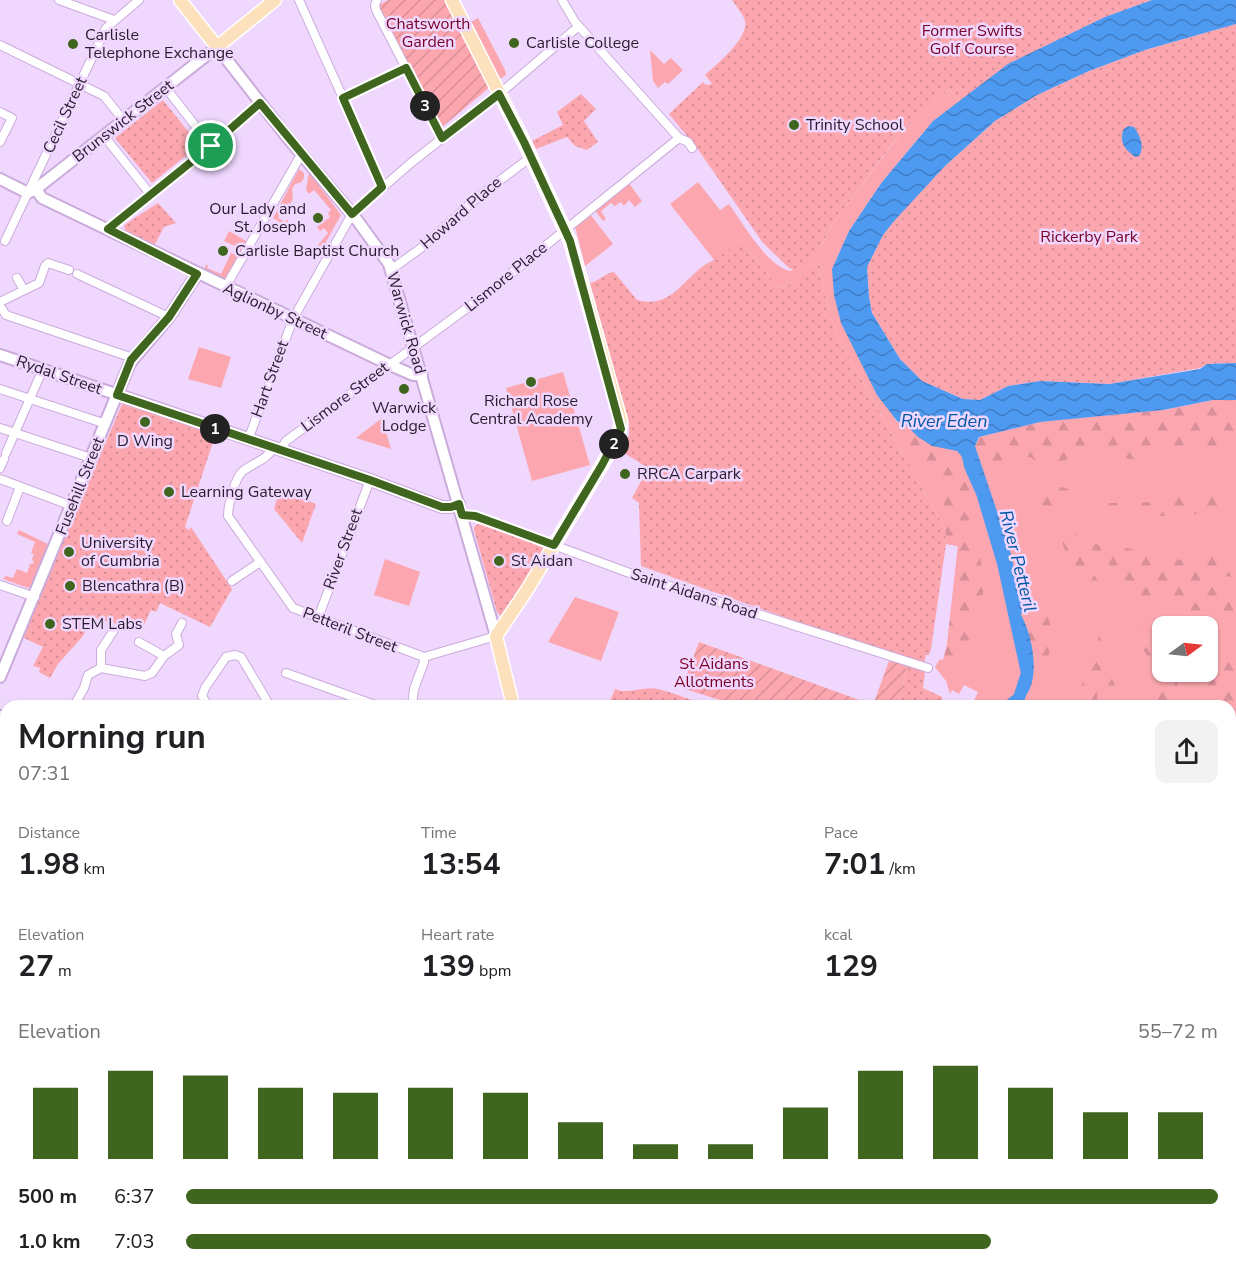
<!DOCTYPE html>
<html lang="en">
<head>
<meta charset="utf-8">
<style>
	body { margin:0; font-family:"Nunito Sans",sans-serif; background:#f2f2f2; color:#202124; height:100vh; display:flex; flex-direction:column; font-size:22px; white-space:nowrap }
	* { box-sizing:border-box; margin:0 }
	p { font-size:20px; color:#757577 }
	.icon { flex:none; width:33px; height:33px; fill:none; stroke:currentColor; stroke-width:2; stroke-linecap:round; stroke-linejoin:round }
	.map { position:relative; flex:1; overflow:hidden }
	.sheet { position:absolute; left:0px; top:700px; width:1236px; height:578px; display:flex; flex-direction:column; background:#fff; border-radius:18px 18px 0 0; box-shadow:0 2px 4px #0004 }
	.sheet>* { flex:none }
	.needle { width:39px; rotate:75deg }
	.fabs { position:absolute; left:1152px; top:616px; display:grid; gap:12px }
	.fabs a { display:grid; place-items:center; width:66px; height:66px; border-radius:12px; background:#fff; box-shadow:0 2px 4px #0004; font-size:30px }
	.pin { position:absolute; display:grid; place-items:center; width:51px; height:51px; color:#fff; margin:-26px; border:3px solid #fff; border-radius:50%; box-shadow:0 2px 6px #0007 }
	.km { position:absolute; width:30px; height:30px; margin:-15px; border-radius:50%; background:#222; color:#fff; font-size:16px; line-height:30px; text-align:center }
	.round { display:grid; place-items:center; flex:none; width:63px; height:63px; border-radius:12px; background:#f2f2f2 }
	.overview { display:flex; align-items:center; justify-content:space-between; height:102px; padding:0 18px }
	h1 { font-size:33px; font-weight:700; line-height:45px }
	.stats { display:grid; grid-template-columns:repeat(3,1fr); gap:9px; height:102px; padding:6px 18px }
	.stats div { display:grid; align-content:center }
	.stats b { font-size:30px; font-weight:700 }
	.stats small { font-size:16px; font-weight:400 }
	.stats p { font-size:16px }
	.chart { height:168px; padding:12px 18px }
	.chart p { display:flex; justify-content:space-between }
	.chart svg { width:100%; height:108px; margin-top:6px; stroke:#3f651f; stroke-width:6 }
	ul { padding:0 18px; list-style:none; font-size:20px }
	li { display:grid; grid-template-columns:96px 72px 1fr; align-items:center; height:45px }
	li i { height:15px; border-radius:8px; background:#3f651f }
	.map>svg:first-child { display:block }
</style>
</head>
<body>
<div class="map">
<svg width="1236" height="1277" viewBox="0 0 1236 1277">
	<defs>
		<pattern id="forest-firs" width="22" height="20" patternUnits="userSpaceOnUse" patternTransform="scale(1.5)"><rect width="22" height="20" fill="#fca7af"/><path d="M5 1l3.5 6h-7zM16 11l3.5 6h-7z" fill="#d88f97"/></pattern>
		<pattern id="park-dots" width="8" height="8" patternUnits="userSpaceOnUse" patternTransform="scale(1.5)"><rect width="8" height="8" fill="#fca7af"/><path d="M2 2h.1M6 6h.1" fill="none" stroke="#d88f97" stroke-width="1.8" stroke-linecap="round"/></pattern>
		<pattern id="garden-furrows" width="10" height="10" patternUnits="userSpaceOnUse" patternTransform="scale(1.5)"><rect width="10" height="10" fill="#fca7af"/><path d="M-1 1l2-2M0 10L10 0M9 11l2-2" fill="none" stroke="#d88f97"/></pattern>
		<pattern id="water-waves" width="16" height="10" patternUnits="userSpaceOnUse" patternTransform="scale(1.5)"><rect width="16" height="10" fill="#4e9af1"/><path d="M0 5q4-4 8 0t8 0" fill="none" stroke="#417dc4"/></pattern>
	</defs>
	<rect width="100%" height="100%" fill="#f0d7fe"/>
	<!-- grass -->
	<g fill="#fca7af" fill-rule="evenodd">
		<path d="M478 18 505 70 506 75 500 79 471 22Z"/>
		<path d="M650 50 664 64 671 58 683 70 668 84 665 82 658 88 653 81Z"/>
		<path d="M949 89 960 101 933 121 882 182 849 231 832 269 896 421 907 426 918 437 957 451 1040 422 1163 410 1236 400V981L1230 980V706H966L968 704 972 705 978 692 964 685 959 694 952 690 950 694 946 681 935 667 940 659 943 660 947 645 958 546 946 544 945 529 836 334 823 288 820 260 803 271 796 282 778 288 741 240 715 261 670 204 698 182 720 210 729 204C742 222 768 268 791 271L818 252 831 226 898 137ZM1162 627H1208V672H1162Z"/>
		<path d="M299 169 304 173C304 181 303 182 295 184L292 189 293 198 287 212 282 211 278 218 285 222 288 219V227L273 218Z"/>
		<path d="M309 172 341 215 322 249 318 245 328 233 324 228 320 231 317 227 330 217 328 213 331 210 314 190 309 194 306 190Z"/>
		<path d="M628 182 642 201 635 207 629 200 624 206 621 202 615 206 611 203 601 211 606 219 603 221 594 209Z"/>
		<path d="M590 214 613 244 585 266 575 226Z"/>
		<path d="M229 231 246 241 228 281 203 271 206 265H208L207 268 221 274 231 253 236 255 239 248 224 241Z"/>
		<path d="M199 347 231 357 221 388 188 379Z"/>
		<path d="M563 372 590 465 532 481 506 388Z"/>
		<path d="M382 418 391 449 356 438Z"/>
		<path d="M19 530 48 544 32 585 28 588 3 579 6 576 13 578 17 569 27 573 30 564 34 563 32 559 34 554 31 553 35 542 17 534Z"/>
		<path d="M385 559 420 572 409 606 374 595Z"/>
		<path d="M575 597 619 612 601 661 548 642Z"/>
		<path d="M791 1272H1133L1130 1277H789L792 1276Z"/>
	</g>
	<!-- forest -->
	<g fill="url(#forest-firs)">
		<path d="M1213 400H1236V448L1222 451 1211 448 1185 455 1171 449 1157 452 1145 460 1119 458 1099 450 1079 454 1057 464 1043 465 1030 457H1016L998 475 986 477 975 446 979 437 1040 422 1163 410Z"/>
		<path d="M902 423 932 446 948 448 952 458 967 478 969 487V522L977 537 984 580 981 611 956 675C941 665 943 661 947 645L958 546 946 544 943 482 936 470 932 467 913 465C907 458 901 432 902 423Z"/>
		<path d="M1046 483 1072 490 1058 519 1063 528 1056 532C1043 522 1041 504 1038 488Z"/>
		<path d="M1217 495 1225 501 1220 510C1178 519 1150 518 1109 507L1108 503 1160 502 1179 496 1193 500Z"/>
		<path d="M1075 534 1088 544 1113 545 1181 560 1221 554 1236 555V577L1221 576 1220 584 1236 583V613L1216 610 1208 633V627H1167L1168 619 1207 596 1196 593 1145 607 1141 624 1149 635 1162 637V672H1181L1170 706H1154L1159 682 1155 669 1132 630 1129 619 1135 609 1125 596 1117 574 1100 554 1083 552 1084 558 1105 593 1106 597 1101 598C1083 581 1066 561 1061 537Z"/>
		<path d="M1034 597H1044L1053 638 1046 665 1034 667 1032 648 1027 631 1031 628C1030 617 1034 608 1034 597Z"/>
		<path d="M1103 634 1107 638V652L1098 682 1097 703 1091 706H1070C1083 686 1095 660 1099 636Z"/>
		<path d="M1236 640V752L1230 755V706H1209C1198 688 1225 655 1236 640Z"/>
		<path d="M1104 674 1111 676 1121 699 1127 706H1104L1100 686Z"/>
	</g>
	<!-- park -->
	<g fill="url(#park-dots)">
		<path d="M732 0H1152L1105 17 1009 64 960 101 949 89 896 139 831 226 818 252 794 270 789 268 763 243 697 148 669 114 703 82 706 85 712 84 705 75C717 64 749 38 745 21 743 14 736 6 732 0Z"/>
		<path d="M1236 24V363L1207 364 1200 368 1109 384 1040 381 1008 386 980 400 963 399 922 381 900 359 872 313 869 297 867 267 883 235 894 220 945 166 995 121 1037 95 1089 71 1145 50Z"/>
		<path d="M581 94 596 109 584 121 598 142 587 150 575 146 567 137 536 149 532 141 563 125 557 112Z"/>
		<path d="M163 100 199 145 152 183 115 138Z"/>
		<path d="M158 203 176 223 164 227 154 246 126 233 124 226 127 223Z"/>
		<path d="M741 240 778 288 796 282 803 271 820 260 823 288 836 334 945 529 946 544 931 649 929 655H926L924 663 812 627 641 566 639 503 632 498 648 468 621 451 629 435V423L590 283C599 281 607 272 614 272L637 300C674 310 685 274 710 262 721 256 731 248 741 240Z"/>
		<path d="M123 402 216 433 185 527 189 530 191 527 232 589 210 627 160 603 156 612 151 610 141 631 92 617 83 636 58 664 50 678 39 672 40 668 33 666 43 647 22 637Z"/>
		<path d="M285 492 316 504 302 543 274 509 277 498Z"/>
		<path d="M484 523 547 549 503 618 497 612 474 530V527L478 524Z"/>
		<path d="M907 665 925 672 923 688 942 697V706H899Z"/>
		<path d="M615 689C631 695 642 686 658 689 675 693 693 701 709 706H608Z"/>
		<path d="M0 973 6 974V1272H263L256 1277H0Z"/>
		<path d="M427 1272H661L662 1277H437Z"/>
	</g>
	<!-- garden -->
	<g fill="url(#garden-furrows)">
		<path d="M388 0H445L490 87 442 127 377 6Z"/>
		<path d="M699 642 873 705 889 661 907 665 899 706H739L682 688Z"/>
	</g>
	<!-- water -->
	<g fill="url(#water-waves)">
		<path d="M1152 0H1236V24L1145 50 1089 71 1037 95 995 121 945 166 895 220 883 235 867 267 869 297 872 313 900 359 922 381 963 399 980 400 1008 386 1040 381 1109 384 1200 369 1207 364 1236 363V400H1213L1163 410 1040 422 979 437 975 446 1010 550 1023 609 1021 615C1036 641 1046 707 1002 706 1015 699 1025 689 1027 673L1003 563 977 481 970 466 957 451 932 446 918 437 907 426 897 421 877 395 841 323 834 295 832 269 849 231 882 182 933 121 1008 64 1105 17Z"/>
		<path d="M1128 126 1134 127C1140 135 1145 147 1139 156L1135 157C1124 148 1120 144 1123 130Z"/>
	</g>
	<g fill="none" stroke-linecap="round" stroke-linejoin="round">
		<!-- stream -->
		<g stroke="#4e9af1" stroke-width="2">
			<path d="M1230 952 1236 943"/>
			<path d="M1133 1277 1136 1272"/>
		</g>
		<!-- river -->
		<path stroke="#4e9af1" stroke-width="12" d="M967 452 970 466 982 493 1003 563 1027 673 1019 698 1009 706"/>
		<!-- street casing -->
		<g stroke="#caabdb" stroke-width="10">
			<g id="street">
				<path d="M59 0 114 20"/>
				<path d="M299 0 383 187"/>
				<path d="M377 0 375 5 376 10 442 138"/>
				<path d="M562 0 575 22 679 138 688 142 692 148"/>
				<path d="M0 45 104 96 124 121"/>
				<path d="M343 98 406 68"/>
				<path d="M0 112 12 118 0 142"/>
				<path d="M104 136 151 195 211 146 166 88"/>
				<path d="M211 146 260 103"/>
				<path d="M108 229 151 195"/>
				<path d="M5 241 106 28 139 0"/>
				<path d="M392 269 421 248 478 197 531 157"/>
				<path d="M77 274 169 317"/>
				<path d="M17 278 24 290"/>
				<path d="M225 288 302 153"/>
				<path d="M0 302 39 283 45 266 48 263 69 270"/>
				<path d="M0 306 6 315 133 358"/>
				<path d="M0 389 106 424"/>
				<path d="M0 428 91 458"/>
				<path d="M248 440 293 319 352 214 412 162 504 90 579 26"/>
				<path d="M273 448C267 460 253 463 243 471 235 477 228 506 228 516L293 608 424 657 496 636"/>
				<path d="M280 450 286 441 482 297 679 138"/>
				<path d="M6 453 43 369"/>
				<path d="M0 468 4 459"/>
				<path d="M0 479 72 506"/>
				<path d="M462 515 475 516 635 575 928 668"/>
				<path d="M7 521 20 487"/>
				<path d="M232 581 260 562"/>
				<path d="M0 585 35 597"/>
				<path d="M318 618 370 480"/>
				<path d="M139 642 164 656 179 645 176 634 182 623"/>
				<path d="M101 668 145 676 152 673 164 656"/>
				<path d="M286 673 378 706"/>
				<path d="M74 706 84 688 88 675 101 668V650L114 630"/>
				<path d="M208 706 202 696 205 688 226 657 235 655 241 657 270 706"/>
				<path d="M412 706 414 689 424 662V657"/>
				<path d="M5 771 6 763"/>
				<path d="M0 825 6 827"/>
				<path d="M0 873 6 845"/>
				<path d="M0 933 6 934"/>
				<path d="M393 1272V1277"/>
				<path d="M755 1277 759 1272"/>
			</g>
		</g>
		<!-- secondary casing -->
		<g stroke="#caabdb" stroke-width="14">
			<g id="secondary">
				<path d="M0 179 28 193 36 189 217 47 287 137 357 220 389 264 496 636"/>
				<path d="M36 189 42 198 388 364 413 375H422"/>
				<path d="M0 355 370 480 442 507H451L459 504"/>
				<path d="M0 677 130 363 169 317 197 274"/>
				<path d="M0 716 6 718"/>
			</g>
		</g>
		<!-- primary casing -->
		<g stroke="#fff" stroke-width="15">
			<g id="primary">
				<path d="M180 0 217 47 275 0"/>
				<path d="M452 0 524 142 570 241 621 421 619 435 602 465 527 590 496 636 513 706"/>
				<path d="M668 1272 670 1277"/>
			</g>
		</g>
		<!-- street -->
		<use href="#street" stroke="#fff" stroke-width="8"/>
		<!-- secondary -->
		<use href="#secondary" stroke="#fff" stroke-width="10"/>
		<!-- primary -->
		<use href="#primary" stroke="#fde1bc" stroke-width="12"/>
	</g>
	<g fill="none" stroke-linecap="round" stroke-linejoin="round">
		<!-- route casing -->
		<g stroke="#fff" stroke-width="12">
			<path id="route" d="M406 68 442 138 499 94 524 142 570 241 621 429 602 465 554 545 475 516 462 515 459 504 451 507H442L370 480 117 395 131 360 169 317 197 274 108 229 211 146 260 103 352 214 382 187 343 98Z"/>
		</g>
		<!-- route -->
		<use href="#route" stroke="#3f651f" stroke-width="8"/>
	</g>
	<!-- markers -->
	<g fill="#3f651f" stroke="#f0d7fe" stroke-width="2">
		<circle cx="514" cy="43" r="6"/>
		<circle cx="73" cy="44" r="6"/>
		<circle cx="794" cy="125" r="6"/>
		<circle cx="318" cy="218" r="6"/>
		<circle cx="223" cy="251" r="6"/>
		<circle cx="531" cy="382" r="6"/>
		<circle cx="404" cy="389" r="6"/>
		<circle cx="145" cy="422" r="6"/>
		<circle cx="625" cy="474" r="6"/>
		<circle cx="169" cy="492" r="6"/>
		<circle cx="69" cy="552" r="6"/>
		<circle cx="499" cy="561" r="6"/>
		<circle cx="70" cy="586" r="6"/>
		<circle cx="50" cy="624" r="6"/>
	</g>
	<g text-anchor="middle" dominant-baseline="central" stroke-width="5" stroke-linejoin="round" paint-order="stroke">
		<!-- park labels -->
		<g font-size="16" fill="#770026" stroke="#f0d7fe">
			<text x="428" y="24">Chatsworth<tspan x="428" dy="18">Garden</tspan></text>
			<text x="972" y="31">Former Swifts<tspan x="972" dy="18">Golf Course</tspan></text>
			<text x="1089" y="237">Rickerby Park</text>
			<text x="714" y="664">St Aidans<tspan x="714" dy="18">Allotments</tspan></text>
		</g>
		<!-- poi labels -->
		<g font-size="16" fill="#281c2e" stroke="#f0d7fe" text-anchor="start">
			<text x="85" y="35">Carlisle<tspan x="85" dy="18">Telephone Exchange</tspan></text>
			<text x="526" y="43">Carlisle College</text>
			<text x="806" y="125">Trinity School</text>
			<text x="306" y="209" text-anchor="end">Our Lady and<tspan x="306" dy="18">St. Joseph</tspan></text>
			<text x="235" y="251">Carlisle Baptist Church</text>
			<text x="531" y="401" text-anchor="middle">Richard Rose<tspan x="531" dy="18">Central Academy</tspan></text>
			<text x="404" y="408" text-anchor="middle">Warwick<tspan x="404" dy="18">Lodge</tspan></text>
			<text x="145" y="441" text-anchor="middle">D Wing</text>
			<text x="637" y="474">RRCA Carpark</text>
			<text x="181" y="492">Learning Gateway</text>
			<text x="81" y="543">University<tspan x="81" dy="18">of Cumbria</tspan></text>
			<text x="511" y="561">St Aidan</text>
			<text x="82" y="586">Blencathra (B)</text>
			<text x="62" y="624">STEM Labs</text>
		</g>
		<!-- street labels -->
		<g font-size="16" fill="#281c2e" stroke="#f0d7fe">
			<text transform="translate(65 115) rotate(-65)">Cecil Street</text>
			<text transform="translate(123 121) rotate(-38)">Brunswick Street</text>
			<text transform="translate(461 213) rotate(-41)">Howard Place</text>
			<text transform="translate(506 277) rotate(-39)">Lismore Place</text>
			<text transform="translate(275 311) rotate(25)">Aglionby Street</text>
			<text transform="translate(406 323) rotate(74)">Warwick Road</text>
			<text transform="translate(59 375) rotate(19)">Rydal Street</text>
			<text transform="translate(270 379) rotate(-70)">Hart Street</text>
			<text transform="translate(345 397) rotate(-37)">Lismore Street</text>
			<text transform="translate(80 486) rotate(-68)">Fusehill Street</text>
			<text transform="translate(343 549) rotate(-70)">River Street</text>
			<text transform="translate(694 594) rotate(18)">Saint Aidans Road</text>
			<text transform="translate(350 630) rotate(21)">Petteril Street</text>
		</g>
		<!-- water labels -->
		<g font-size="18" font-style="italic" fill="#0057a5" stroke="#f0d7fe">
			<text x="944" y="421">River Eden</text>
			<text transform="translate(1018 561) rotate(76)">River Petteril</text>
		</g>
	</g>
</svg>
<div class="fabs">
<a><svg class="needle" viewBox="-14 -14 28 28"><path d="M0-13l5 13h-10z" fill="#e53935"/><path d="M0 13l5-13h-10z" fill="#757577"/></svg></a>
</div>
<div class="pin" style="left:211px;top:146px;background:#1e9e55"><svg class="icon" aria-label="arrive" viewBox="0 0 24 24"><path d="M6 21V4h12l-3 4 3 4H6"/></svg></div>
<b class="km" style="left:215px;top:429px">1</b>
<b class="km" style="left:614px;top:444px">2</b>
<b class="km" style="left:425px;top:106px">3</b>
<section class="sheet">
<div class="overview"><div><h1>Morning run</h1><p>07:31</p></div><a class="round"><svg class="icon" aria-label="share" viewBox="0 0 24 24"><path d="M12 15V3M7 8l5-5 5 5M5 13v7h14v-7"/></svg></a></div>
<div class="stats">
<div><p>Distance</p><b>1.98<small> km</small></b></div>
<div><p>Time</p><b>13:54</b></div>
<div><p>Pace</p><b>7:01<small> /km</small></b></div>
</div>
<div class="stats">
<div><p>Elevation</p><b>27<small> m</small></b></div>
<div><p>Heart rate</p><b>139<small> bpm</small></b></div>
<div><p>kcal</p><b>129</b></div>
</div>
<div class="chart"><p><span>Elevation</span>55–72 m</p>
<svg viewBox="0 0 160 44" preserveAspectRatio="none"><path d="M5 44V15M15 44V8M25 44V10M35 44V15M45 44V17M55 44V15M65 44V17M75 44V29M85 44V38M95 44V38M105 44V23M115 44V8M125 44V6M135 44V15M145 44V25M155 44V25"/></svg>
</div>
<ul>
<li><b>500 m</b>6:37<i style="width:100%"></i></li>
<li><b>1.0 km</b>7:03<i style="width:78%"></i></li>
</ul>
</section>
</div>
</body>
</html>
